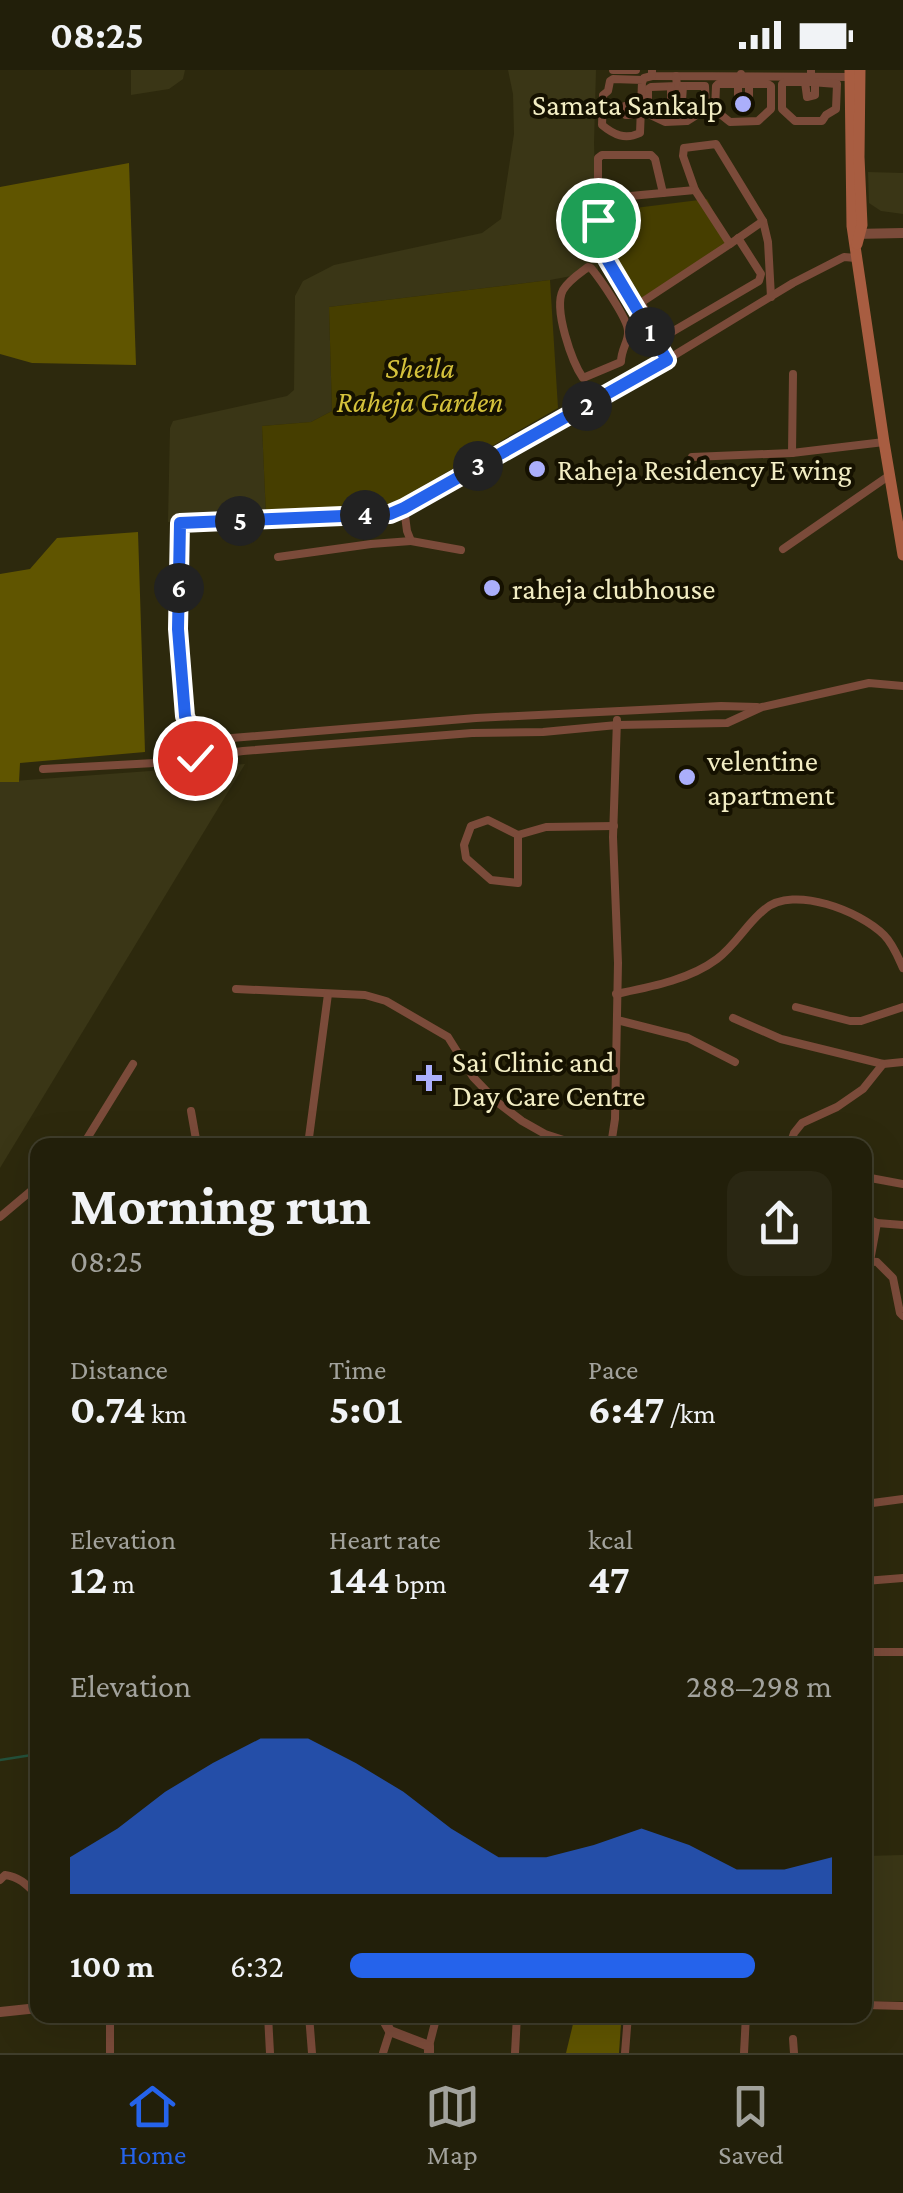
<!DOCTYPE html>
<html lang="en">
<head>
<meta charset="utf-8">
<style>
	body { margin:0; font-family:"Crimson Pro",serif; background:#2a2713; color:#f1f3f6; height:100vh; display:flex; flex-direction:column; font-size:38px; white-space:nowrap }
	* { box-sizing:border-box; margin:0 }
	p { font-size:32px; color:#a2a29c }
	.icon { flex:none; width:55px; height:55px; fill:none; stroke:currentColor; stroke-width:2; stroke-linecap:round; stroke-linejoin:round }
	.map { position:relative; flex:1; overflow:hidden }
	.sheet { position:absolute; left:30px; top:1068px; width:842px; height:885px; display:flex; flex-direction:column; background:#221f0a; border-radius:20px; box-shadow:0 10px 40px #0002,0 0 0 2px #3f3d2b }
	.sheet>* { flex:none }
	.pin { position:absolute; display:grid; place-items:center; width:85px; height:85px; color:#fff; margin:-42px; border:5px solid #fff; border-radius:50%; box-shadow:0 2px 10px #0007 }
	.km { position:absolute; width:50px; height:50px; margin:-25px; border-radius:50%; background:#222; color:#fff; font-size:28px; line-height:50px; text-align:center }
	.round { display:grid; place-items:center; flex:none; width:105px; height:105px; border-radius:20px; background:#2a2713 }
	.head { display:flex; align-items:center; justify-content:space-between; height:170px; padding:0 40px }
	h1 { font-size:55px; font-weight:700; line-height:75px }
	.stats { display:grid; grid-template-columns:repeat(3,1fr); gap:15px; height:170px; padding:10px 40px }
	.stats div { display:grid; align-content:center }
	.stats b { font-size:42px; font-weight:700 }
	.stats small { font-size:28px; font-weight:400 }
	.stats p { font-size:28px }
	.chart { height:280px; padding:20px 40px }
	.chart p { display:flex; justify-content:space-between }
	.chart svg { width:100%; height:180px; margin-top:10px; fill:#2563eb; opacity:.7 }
	ul { padding:0 40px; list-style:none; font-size:32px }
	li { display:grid; grid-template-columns:160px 120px 1fr; align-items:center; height:75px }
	li i { height:25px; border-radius:12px; background:#2563eb }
	.status { display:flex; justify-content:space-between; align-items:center; height:70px; padding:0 50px; background:#221f0a; direction:ltr }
	.status svg { height:28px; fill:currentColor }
	.tab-bar { display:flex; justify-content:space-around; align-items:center; height:140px; border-top:2px solid #3f3d2b; background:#221f0a; font-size:28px; color:#a2a29c }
	.tab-bar a { display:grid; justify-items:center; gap:5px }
	.tab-bar .active { color:#2563eb }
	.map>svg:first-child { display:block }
</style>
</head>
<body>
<div class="status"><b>08:25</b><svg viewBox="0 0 49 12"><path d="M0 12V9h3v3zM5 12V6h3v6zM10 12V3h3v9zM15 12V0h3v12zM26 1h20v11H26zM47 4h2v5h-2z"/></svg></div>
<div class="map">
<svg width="903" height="1983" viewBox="0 0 903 1983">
	<rect width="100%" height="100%" fill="#2d290d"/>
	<!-- built -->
	<g fill="#3a3616">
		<path d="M131 0H185L183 9 169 19 131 25Z"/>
		<path d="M508 0H596L594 73 598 201 550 210 329 237 332 341 311 352 262 356 266 445 168 452 170 358 173 351 287 326 294 320 295 226 303 211 334 195 482 163 501 149 514 64 513 24Z"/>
		<path d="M868 102 903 103V144L881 141 869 133Z"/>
		<path d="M245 694 0 1098V712Z"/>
		<path d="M903 1785V1931H865V1786Z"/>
	</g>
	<!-- green -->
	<g fill="#463e00">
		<path d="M707 129 730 174 638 230 606 172 603 142Z"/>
		<path d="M550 210 558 338 390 435 266 445 262 356 311 352 332 341 329 237Z"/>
	</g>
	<!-- forest -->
	<g fill="#605500">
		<path d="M129 93 136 295 32 293 0 284V117Z"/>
		<path d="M138 462 145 682 20 693 19 712H0V504L30 499 57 468Z"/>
		<path d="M573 1954H621L619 1983H566Z"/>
	</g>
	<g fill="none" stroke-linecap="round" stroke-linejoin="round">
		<!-- stream -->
		<path stroke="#24523c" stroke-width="2.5" d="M0 1690 38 1684"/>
		<!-- minor -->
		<g stroke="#7b4b3a" stroke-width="8">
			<path d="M613 0H636"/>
			<path d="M652 0V6L851 7"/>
			<path d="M676 6 677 16H705L706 39 687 51 665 52 648 44V19L651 17 677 16"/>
			<path d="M643 10 613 9 610 11 608 21 603 25 602 55C614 65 625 70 640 63L642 12 644 8 652 6"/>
			<path d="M805 12 807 27 815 25V12"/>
			<path d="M811 12H784L782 14V39L795 51H822L826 45 836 39 837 14 811 12V0"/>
			<path d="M738 14V30L749 28V14"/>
			<path d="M741 14H718L716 16 715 40 730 52 758 51 771 39V16L768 14H741V4"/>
			<path d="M671 17V29L682 31 683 16"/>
			<path d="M640 45H626L625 36 641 34"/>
			<path d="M695 120 683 86 684 78 716 74 763 151 768 172 771 227"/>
			<path d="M598 129V88L602 85H651L655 89 663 123"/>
			<path d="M588 197 591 198C600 209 628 249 628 261 629 271 621 279 621 292L583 308C572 292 553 239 563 220 568 211 580 203 588 197Z"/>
			<path d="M641 233 661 265 665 266 759 211 761 204 738 168"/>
			<path d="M639 234 730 174"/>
			<path d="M667 291 605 186 600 172 598 129 695 120 730 174 763 151"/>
			<path d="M792 383 793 304"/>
			<path d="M692 387 792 383 884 372"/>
			<path d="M404 438 407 461 411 471 461 480"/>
			<path d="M783 479 890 405"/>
			<path d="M278 487 371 474 411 471"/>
			<path d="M195 688C195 666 185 648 183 626 179 567 179 513 181 453L390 444 627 314 793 213 844 187 856 188"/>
			<path d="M156 692 159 684 195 671 476 648 721 636 757 637"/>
			<path d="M43 699 155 693 243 681 472 663 543 662 617 655 727 653 762 637 869 613 903 616"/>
			<path d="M518 765 488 750 471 756 464 775 466 788 491 810 518 813V765L546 757 614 756"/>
			<path d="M236 919 365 925 386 931 448 967 473 1007 497 1032 522 1051 545 1064 579 1075"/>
			<path d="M616 924C650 917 689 910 717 889 736 875 747 853 765 839 794 815 860 841 884 865 893 874 898 887 903 898"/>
			<path d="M796 937 850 951H861L903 937"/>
			<path d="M733 948 781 969 883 994 903 992"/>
			<path d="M617 950 688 968 735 992"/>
			<path d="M191 1041 197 1075"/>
			<path d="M83 1075 133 994"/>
			<path d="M308 1075 328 924"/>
			<path d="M611 1075 615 1049 618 893 613 767 617 650"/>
			<path d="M615 1075 658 1073"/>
			<path d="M790 1075 794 1063 802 1053 837 1037 863 1019 883 994"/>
			<path d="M865 1107 903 1114"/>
			<path d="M0 1147 38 1115"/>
			<path d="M865 1148 877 1153 903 1155"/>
			<path d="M865 1191 877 1192 893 1208 900 1243 903 1246"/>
			<path d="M870 1191 877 1153"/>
			<path d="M865 1434 903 1429"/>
			<path d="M865 1511 903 1508"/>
			<path d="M865 1582H903"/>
			<path d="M0 1810 5 1805C20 1807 27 1815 38 1826"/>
			<path d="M865 1935 903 1936"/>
			<path d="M268 1945 270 1983"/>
			<path d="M309 1945 312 1983"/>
			<path d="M793 1969 794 1983"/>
			<path d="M429 1976 437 1945"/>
			<path d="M110 1983V1945"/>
			<path d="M383 1983 390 1961"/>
			<path d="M515 1983 517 1945"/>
			<path d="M625 1983 628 1945"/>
			<path d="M744 1983 746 1945"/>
		</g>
		<!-- tertiary -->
		<g stroke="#7b4b3a" stroke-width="10">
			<path d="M854 164 903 163"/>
			<path d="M0 1942 38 1938"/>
			<path d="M381 1945 390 1961 429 1976V1983"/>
		</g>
		<!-- secondary -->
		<g stroke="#a85d41" stroke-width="11">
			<path d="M850 0 852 156 884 372 903 485"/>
			<path d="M857 174 862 155 859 87 860 0"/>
		</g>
	</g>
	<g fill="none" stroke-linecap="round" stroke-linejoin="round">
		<!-- route casing -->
		<g stroke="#fff" stroke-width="20">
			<path id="route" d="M195 688V671L185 646 178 559 180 453 390 444 404 438 667 290 605 186 600 172 598 150"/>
		</g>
		<!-- route -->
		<use href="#route" stroke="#2563eb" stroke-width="12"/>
	</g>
	<!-- markers -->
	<g fill="#abaffb" stroke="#151100" stroke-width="4">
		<circle cx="743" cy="34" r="10"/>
		<circle cx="537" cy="399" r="10"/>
		<circle cx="492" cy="518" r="10"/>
		<circle cx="687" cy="707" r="10"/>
		<path d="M424 993h10v10h10v10h-10v10h-10v-10h-10v-10h10z"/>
	</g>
	<g text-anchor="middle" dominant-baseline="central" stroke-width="8" stroke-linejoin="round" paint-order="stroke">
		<!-- poi labels -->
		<g font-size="30" fill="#f2edc3" stroke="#151100" text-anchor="start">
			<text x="723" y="34" text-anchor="end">Samata Sankalp</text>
			<text x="557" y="399">Raheja Residency E wing</text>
			<text x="512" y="518">raheja clubhouse</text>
			<text x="707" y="690">velentine<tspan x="707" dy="34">apartment</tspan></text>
			<text x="452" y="991">Sai Clinic and<tspan x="452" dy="34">Day Care Centre</tspan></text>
		</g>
		<!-- park labels -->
		<g font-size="30" font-style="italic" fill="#d5c23b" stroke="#151100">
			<text x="420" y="297">Sheila<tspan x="420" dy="34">Raheja Garden</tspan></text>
		</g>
	</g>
</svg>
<div class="pin" style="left:598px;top:150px;background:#1e9e55"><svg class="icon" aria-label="arrive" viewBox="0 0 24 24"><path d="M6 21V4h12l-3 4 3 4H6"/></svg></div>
<div class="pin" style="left:195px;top:688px;background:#d93025"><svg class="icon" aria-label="check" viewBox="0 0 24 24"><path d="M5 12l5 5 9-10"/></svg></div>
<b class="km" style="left:650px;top:262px">1</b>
<b class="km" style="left:587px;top:336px">2</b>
<b class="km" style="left:478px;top:396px">3</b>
<b class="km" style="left:365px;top:445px">4</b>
<b class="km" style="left:240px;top:451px">5</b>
<b class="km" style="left:179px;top:518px">6</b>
<section class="sheet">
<div class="head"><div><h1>Morning run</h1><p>08:25</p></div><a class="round"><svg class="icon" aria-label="share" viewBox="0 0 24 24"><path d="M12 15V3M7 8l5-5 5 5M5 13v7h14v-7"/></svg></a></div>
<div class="stats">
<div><p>Distance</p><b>0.74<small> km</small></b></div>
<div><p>Time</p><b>5:01</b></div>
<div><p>Pace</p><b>6:47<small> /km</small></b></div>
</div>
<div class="stats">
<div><p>Elevation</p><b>12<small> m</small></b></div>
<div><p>Heart rate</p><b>144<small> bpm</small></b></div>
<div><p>kcal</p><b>47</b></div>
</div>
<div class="chart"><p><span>Elevation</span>288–298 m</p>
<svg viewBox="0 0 160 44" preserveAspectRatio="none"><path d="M0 44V35L10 28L20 19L30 12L40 6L50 6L60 12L70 19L80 28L90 35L100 35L110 32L120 28L130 32L140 38L150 38L160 35V44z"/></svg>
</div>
<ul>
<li><b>100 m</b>6:32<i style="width:84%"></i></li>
</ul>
</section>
</div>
<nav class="tab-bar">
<a class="active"><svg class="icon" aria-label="home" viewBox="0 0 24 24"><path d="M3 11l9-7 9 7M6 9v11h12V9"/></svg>Home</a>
<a><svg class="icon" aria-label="map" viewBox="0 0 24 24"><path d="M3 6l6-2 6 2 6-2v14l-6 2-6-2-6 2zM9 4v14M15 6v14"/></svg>Map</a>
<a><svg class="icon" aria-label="saved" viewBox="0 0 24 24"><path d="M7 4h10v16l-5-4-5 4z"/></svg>Saved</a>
</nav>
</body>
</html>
